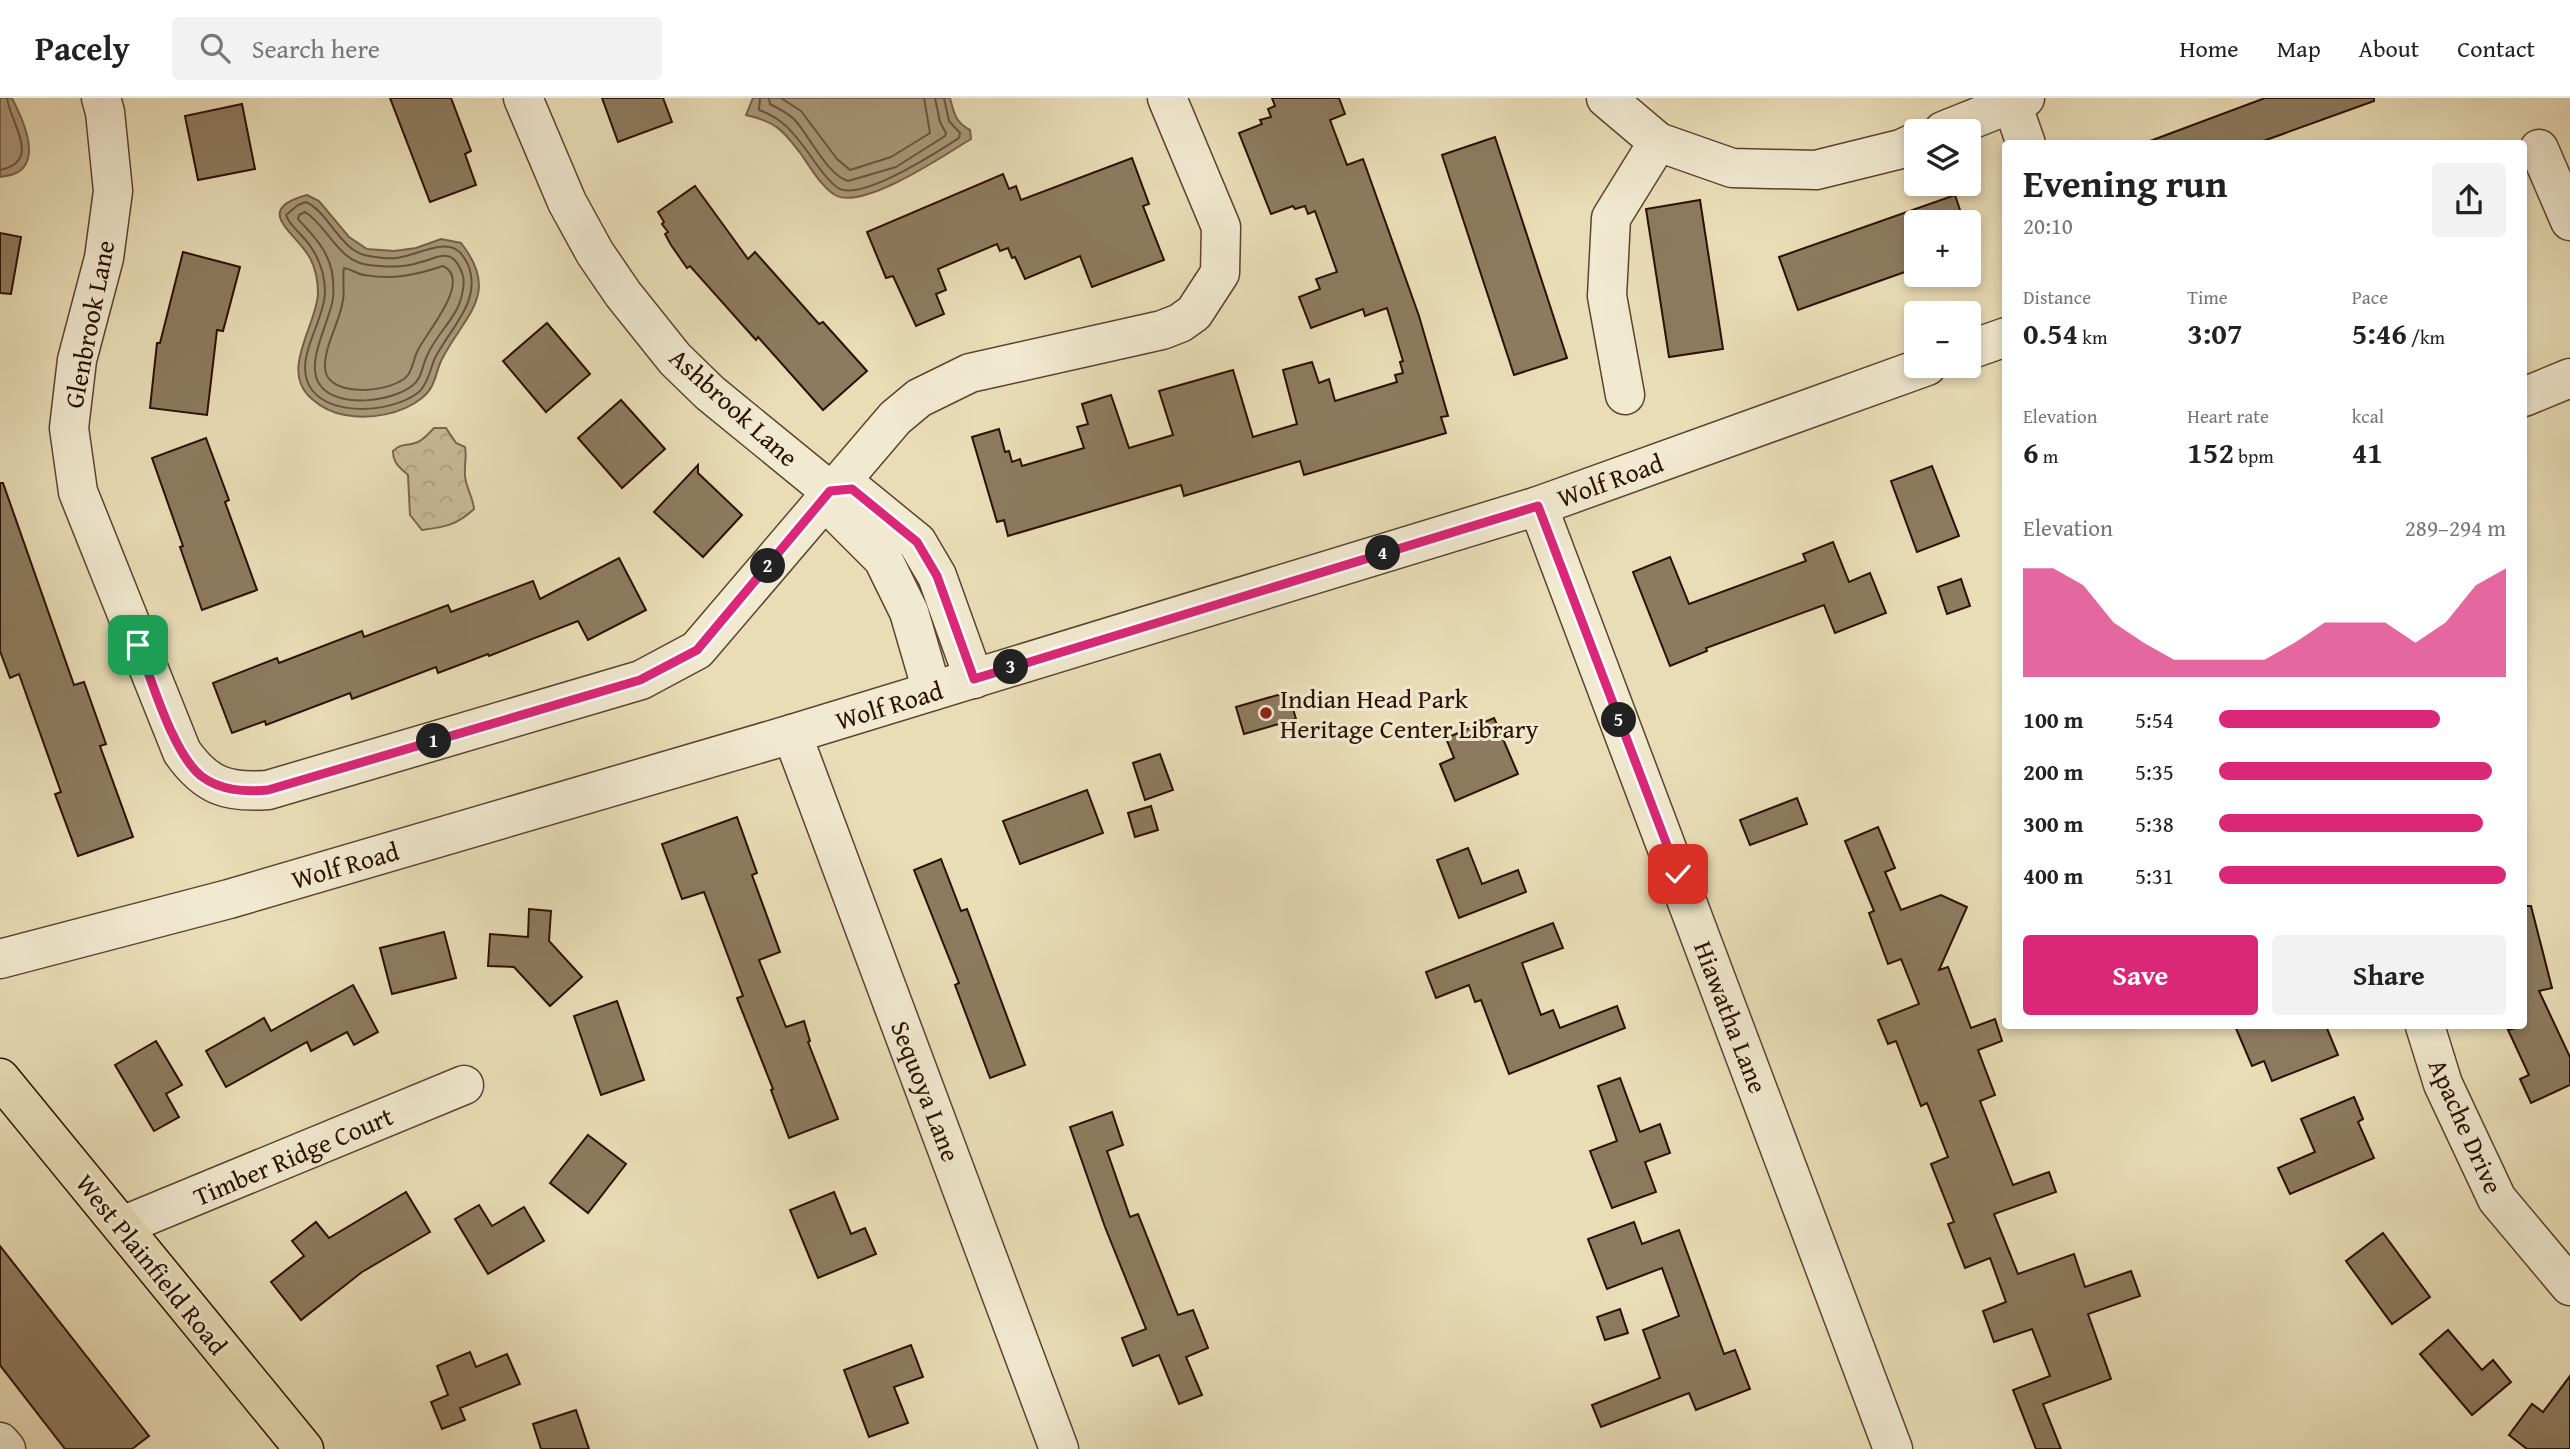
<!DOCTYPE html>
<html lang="en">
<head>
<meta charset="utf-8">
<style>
	body { margin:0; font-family:"Gentium Book Plus",serif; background:#f2f2f2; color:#222; height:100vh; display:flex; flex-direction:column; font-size:26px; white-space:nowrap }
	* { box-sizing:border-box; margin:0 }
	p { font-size:23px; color:#767676 }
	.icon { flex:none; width:38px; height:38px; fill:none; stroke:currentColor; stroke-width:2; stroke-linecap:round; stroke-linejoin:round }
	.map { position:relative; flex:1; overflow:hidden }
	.panel { position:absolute; left:2002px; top:42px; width:525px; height:889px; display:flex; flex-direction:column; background:#fff; border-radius:7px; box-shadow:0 4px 10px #0003 }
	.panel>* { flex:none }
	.controls { position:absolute; left:1904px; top:21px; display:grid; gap:14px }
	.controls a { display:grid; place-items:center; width:77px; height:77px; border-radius:7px; background:#fff; box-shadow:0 4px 10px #0003; font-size:35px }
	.pin { position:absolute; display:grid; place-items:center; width:60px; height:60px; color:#fff; margin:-30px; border-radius:14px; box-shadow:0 4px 10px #0006 }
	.km { position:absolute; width:35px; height:35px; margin:-18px; border-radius:50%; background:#222; color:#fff; font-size:19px; line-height:35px; text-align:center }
	.round { display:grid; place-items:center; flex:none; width:74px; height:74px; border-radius:7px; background:#f2f2f2 }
	.head { display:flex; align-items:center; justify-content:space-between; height:119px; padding:0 21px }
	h1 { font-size:38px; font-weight:700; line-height:52px }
	.metrics { display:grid; grid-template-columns:repeat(3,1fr); gap:10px; height:119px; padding:7px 21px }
	.metrics div { display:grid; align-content:center }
	.metrics b { font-size:30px; font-weight:700 }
	.metrics small { font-size:19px; font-weight:400 }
	.metrics p { font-size:19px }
	.chart { height:196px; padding:14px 21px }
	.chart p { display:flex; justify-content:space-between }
	.chart svg { width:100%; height:126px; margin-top:7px; fill:#db2777; opacity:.7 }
	.action { display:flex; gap:14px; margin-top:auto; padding:14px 21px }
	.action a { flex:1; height:80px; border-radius:7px; background:#db2777; color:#fff; font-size:28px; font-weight:700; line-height:80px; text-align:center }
	.action a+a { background:#f2f2f2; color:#222 }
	ul { padding:0 21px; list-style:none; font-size:23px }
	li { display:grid; grid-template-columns:112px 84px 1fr; align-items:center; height:52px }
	li i { height:18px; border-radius:9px; background:#db2777 }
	header { display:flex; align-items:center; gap:42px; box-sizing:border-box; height:98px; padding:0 35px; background:#fff; border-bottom:2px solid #e0e0e0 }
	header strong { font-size:33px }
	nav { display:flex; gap:38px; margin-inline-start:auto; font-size:24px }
	.search { width:490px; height:63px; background:#f2f2f2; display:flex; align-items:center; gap:18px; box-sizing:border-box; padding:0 24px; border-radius:7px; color:#767676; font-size:26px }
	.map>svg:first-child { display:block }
</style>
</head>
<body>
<header>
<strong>Pacely</strong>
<div class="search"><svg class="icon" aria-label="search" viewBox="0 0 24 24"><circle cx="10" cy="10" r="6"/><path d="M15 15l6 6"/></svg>Search here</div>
<nav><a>Home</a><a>Map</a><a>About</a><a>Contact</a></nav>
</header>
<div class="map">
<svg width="2570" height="1351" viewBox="0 0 2570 1351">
	<defs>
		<pattern id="park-crowns" width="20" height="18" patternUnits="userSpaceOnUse" patternTransform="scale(1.75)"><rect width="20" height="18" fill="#c9ba98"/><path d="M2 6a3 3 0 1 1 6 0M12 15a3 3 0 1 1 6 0" fill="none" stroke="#ad9f81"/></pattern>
	</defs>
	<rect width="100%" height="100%" fill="#e9ddb7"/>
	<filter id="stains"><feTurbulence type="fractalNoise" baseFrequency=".00286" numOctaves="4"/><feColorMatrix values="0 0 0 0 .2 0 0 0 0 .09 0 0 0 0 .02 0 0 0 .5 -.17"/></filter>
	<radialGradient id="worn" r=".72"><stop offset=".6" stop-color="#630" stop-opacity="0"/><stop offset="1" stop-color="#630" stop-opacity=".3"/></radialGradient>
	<!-- park -->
	<path fill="url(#park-crowns)" stroke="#7a664c" stroke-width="2" d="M434 330H446L456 345 465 349C467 359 464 368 465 378 466 390 473 399 474 411 457 427 445 429 422 432L410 417 408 377C400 370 393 365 393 353 401 345 406 348 415 345 423 343 428 336 434 330Z"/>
	<!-- water -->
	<g fill="#a89879" stroke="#766249" stroke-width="2">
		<path d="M0 0H12C21 18 39 54 22 71 16 77 7 78 0 79Z"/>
		<path d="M753 0H950C954 15 955 24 970 32L971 41C946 56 863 113 835 97 821 88 810 69 801 56 783 32 776 24 746 17Z"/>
		<path d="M307 97 319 103 349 139 367 151 394 153 416 150 441 141 461 145C502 197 463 218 441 263 435 277 435 290 422 300 402 316 370 322 345 317 333 315 322 310 312 301 279 273 316 229 318 196 318 184 316 171 310 160 296 134 251 112 307 97Z"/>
	</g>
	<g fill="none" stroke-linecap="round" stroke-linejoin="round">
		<!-- shore -->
		<g stroke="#69543c" stroke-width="2">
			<path d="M760 0 759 12C782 20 793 34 807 53 816 65 826 82 838 90 861 104 939 53 959 40L960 35 949 23 944 0"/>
			<path d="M769 0 770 6C778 10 787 15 794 21 809 37 827 77 848 83L896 69 945 38 946 35 940 24 935 0"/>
			<path d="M781 0 801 13 837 61 850 72 891 59 930 35 924 0"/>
			<path d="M0 72C43 63 10 25 7 0"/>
			<path d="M306 104C330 115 340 154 369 158 377 159 387 161 396 160 413 159 441 141 457 152 462 155 467 164 469 169 481 205 450 230 435 260 430 271 429 283 420 293 396 314 333 320 312 292 291 263 324 226 325 195 325 173 317 154 302 138 296 131 289 126 286 117L298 107Z"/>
			<path d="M305 114C327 127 338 164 369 167 387 169 404 170 421 164 431 162 443 154 452 160 458 163 461 172 463 178 465 186 462 200 458 209 450 226 434 240 427 258 422 268 422 280 413 287 393 304 337 311 320 287 304 265 330 224 333 200 334 192 333 181 332 174 328 152 312 136 298 121L299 117Z"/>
			<path d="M443 168C473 182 426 235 418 252 414 259 413 270 408 277 394 295 326 301 325 270 324 248 340 224 343 202 345 192 342 181 344 170 351 171 357 176 364 177 393 182 416 177 443 168Z"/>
		</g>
	</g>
	<!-- building -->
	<g fill="#8d7b5f" stroke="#2a1100" stroke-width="2">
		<path d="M390 0H451L471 53 465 56 476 87 430 104Z"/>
		<path d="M602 0H663L672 24 618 44Z"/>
		<path d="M1272 0H1339L1345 16 1330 22 1347 67 1363 61 1419 218 1448 318 1441 319 1446 335 1304 377 1300 363 1184 398 1181 387 1008 438 1004 422 997 424 972 339 999 331 1005 354 1009 353 1012 364 1020 361 1022 368 1084 350 1077 329 1088 326 1082 306 1111 297 1129 350 1173 337 1159 293 1233 272 1253 339 1297 326 1283 272 1312 264 1319 285 1329 281 1335 303 1397 284 1395 277 1403 275 1400 264 1403 263 1387 210 1365 218 1363 211 1311 230 1299 199 1320 191 1316 181 1337 174 1315 113 1308 116 1305 108 1295 111 1293 108 1271 116 1239 35 1262 26 1260 22 1271 19 1268 11 1275 8Z"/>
		<path d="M2265 0H2374V3L2255 46H2150V43Z"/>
		<path d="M242 6 255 71 198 82 185 18Z"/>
		<path d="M1495 39 1567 260 1514 277 1442 57Z"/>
		<path d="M1132 60 1149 106 1143 108 1164 162 1092 189 1080 158 1025 181 1015 159 1012 160 1008 150 1000 153 997 146 938 171 946 192 936 196 944 216 916 228 893 178 886 180 867 134 1003 76 1009 91 1016 88 1021 102Z"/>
		<path d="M695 88 748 161 755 154 819 226 823 224 867 273 823 312 758 239 756 242 690 168 687 170 671 147 665 136 668 134 662 126 664 124 658 114Z"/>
		<path d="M1955 97 1964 124H1916V170L1798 212 1779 159Z"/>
		<path d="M1700 102 1723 251 1669 259 1646 111Z"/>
		<path d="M0 135 21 139 11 196 0 195Z"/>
		<path d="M183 154 240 169 223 233 217 232 207 317 150 310 157 245H160Z"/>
		<path d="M547 225 590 276 546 314 503 263Z"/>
		<path d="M621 302 665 351 622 390 578 340Z"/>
		<path d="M206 340 229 402 225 404 257 492 202 512 180 449 183 448 152 360Z"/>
		<path d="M698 367V375L742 417 703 459 654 414Z"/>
		<path d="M1932 368 1959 438 1917 454 1891 383Z"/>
		<path d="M0 385H3L74 587 84 584 106 646 100 648 133 739 78 758 55 696 61 694 19 576 10 580 0 553Z"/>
		<path d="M1833 444 1849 484 1870 475 1886 515 1835 535 1824 507 1706 550 1707 553 1670 568 1633 474 1670 459 1689 506 1806 463 1803 456Z"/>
		<path d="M619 460 646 512 588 542 578 523 489 558 488 556 438 575 436 569 352 601 350 595 266 627 265 623 232 635 213 585 277 560 279 565 362 533 364 539 448 507 451 514 533 483 540 501Z"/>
		<path d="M1961 481 1970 508 1947 516 1938 489Z"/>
		<path d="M1288 594 1296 621 1244 636 1236 609Z"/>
		<path d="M1494 620 1518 676 1455 703 1440 666 1454 660 1446 640Z"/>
		<path d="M1160 656 1173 692 1145 702 1133 665Z"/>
		<path d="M1087 692 1103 735 1020 766 1003 723Z"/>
		<path d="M1797 700 1807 726 1750 747 1740 722Z"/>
		<path d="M1151 708 1158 732 1135 739 1128 715Z"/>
		<path d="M737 719 757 775 752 777 780 854 759 862 786 929 804 923 810 943 808 944 838 1021 789 1040 771 992 773 991 737 900 743 898 704 794 682 801 662 746Z"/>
		<path d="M1878 729 1895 770 1885 774 1901 812 1941 797 1967 809 1939 872 1948 869 1971 930 1995 921 2002 943 1978 952 1995 997 1980 1003 2013 1087 2049 1074 2056 1094 1994 1116 2018 1176 2074 1156 2085 1189 2131 1173 2140 1198 2088 1216 2111 1281 2043 1306 2061 1351H2036L2013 1292 2050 1278 2032 1231 1994 1244 1983 1213 2006 1204 1990 1160 1965 1170 1948 1126 1954 1124 1931 1066 1948 1059 1927 1005 1921 1008 1896 943 1888 946 1878 922 1919 906 1901 861 1888 866 1869 815 1874 813 1845 743Z"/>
		<path d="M1468 750 1482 786 1518 772 1526 794 1459 820 1437 762Z"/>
		<path d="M941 761 961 813 967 811 1025 967 990 980 955 887 959 885 914 772Z"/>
		<path d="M2524 808H2531L2552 890 2539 893 2570 959V987L2531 1005 2520 981 2529 977 2508 932 2524 928Z"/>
		<path d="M529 811 551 813 549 843 582 879 550 908 514 869 488 868 490 836 528 839Z"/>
		<path d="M1553 825 1563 850 1522 865 1541 917 1553 912 1560 930 1617 908 1625 930 1509 976 1481 902 1475 904 1469 887 1436 900 1426 874Z"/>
		<path d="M444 834 456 880 392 896 380 850Z"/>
		<path d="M353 887 378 934 354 947 347 934 311 953 307 944 226 989 206 953 264 920 271 933Z"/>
		<path d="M617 903 644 982 601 997 574 918Z"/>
		<path d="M2235 928H2326L2338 957 2272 983 2264 963 2252 968Z"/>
		<path d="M156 943 182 987 166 996 179 1019 154 1033 115 967Z"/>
		<path d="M1620 980 1640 1034 1660 1026 1670 1055 1645 1064 1656 1094 1612 1110 1590 1053 1617 1043 1598 988Z"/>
		<path d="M2354 999 2363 1021 2358 1024 2374 1060 2290 1096 2278 1070 2315 1054 2301 1021Z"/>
		<path d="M1112 1014 1123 1047 1107 1053 1130 1119 1138 1116 1178 1217 1193 1212 1208 1250 1186 1259 1202 1297 1179 1306 1159 1257 1133 1268 1122 1240 1146 1231 1105 1129 1070 1029Z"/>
		<path d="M588 1037 626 1066 588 1115 550 1085Z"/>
		<path d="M406 1094 430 1134 362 1174 301 1222 271 1184 304 1158 292 1143 316 1124 329 1140Z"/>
		<path d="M834 1094 851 1136 865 1130 876 1156 818 1180 790 1112Z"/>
		<path d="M479 1107 492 1128 524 1109 544 1143 488 1176 455 1121Z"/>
		<path d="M1634 1124 1642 1146 1679 1132 1724 1256 1735 1252 1750 1291 1696 1312 1689 1295 1601 1329 1592 1307 1660 1280 1643 1232 1679 1218 1662 1170 1607 1191 1588 1141Z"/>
		<path d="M2383 1135 2430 1199 2392 1226 2346 1163Z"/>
		<path d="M0 1148 149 1338 132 1351H65L0 1267Z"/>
		<path d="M1620 1211 1628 1235 1605 1242 1597 1219Z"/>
		<path d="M2448 1232 2482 1272 2493 1262 2511 1284 2472 1317 2420 1256Z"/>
		<path d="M911 1247 923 1279 894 1289 908 1325 869 1339 844 1272Z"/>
		<path d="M470 1254 476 1269 507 1256 520 1286 460 1310 465 1322 442 1331 431 1304 448 1297 437 1268Z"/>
		<path d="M2570 1278V1351H2527L2509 1337 2532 1306 2543 1314Z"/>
		<path d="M576 1312 589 1351H541L533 1326Z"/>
	</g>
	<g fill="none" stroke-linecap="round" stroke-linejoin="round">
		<!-- minor casing -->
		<g stroke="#5a442e" stroke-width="41">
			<g id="minor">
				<path d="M101 0 105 14 113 93 104 160 77 262 69 330 78 394 182 654C206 688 227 695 268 692L641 582 697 552 895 320 919 300 970 275 1162 232 1180 225 1194 215 1220 175 1221 129 1167 0"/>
				<path d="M523 0 567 104 595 155 623 196 675 261 710 295 830 393 841 419 883 461 909 514 932 593"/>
				<path d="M1606 0 1658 44 1732 70 1816 72 1901 51 1916 44"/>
				<path d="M2010 0 2026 46"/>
				<path d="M1943 33 2025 0"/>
				<path d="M2539 51 2570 123"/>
				<path d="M1969 252 2006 239"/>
				<path d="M1625 297 1607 198 1611 120 1658 44"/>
				<path d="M2524 299 2570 280"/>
				<path d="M830 393 852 391 917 444 937 478 974 581"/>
				<path d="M1538 408 1893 1351"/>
				<path d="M792 636 1059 1351"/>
				<path d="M0 861 229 801 792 636 1538 408 1927 268"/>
				<path d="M2425 928 2443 986 2497 1101 2570 1188"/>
				<path d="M122 1128 464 987"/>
				<path d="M0 1344 6 1351"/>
			</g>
		</g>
		<!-- major casing -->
		<g stroke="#2a1100" stroke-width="41">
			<path id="major" d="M0 980 304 1351"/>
		</g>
		<!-- minor -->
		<use href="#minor" stroke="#f1e9d0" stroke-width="38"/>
		<!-- major -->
		<use href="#major" stroke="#e9ddb7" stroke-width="38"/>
	</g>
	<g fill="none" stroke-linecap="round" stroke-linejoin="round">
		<!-- route casing -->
		<g stroke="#fff" stroke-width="14">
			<path id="route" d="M138 547C152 582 172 654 201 678 221 693 245 694 268 692L640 582 697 552 830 393 852 391 917 444 937 478 974 581 1538 408 1678 776"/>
		</g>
		<!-- route -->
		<use href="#route" stroke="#db2777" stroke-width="9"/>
	</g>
	<!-- markers -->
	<circle fill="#8f2418" stroke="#f1e9d0" stroke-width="2.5" cx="1266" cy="615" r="7"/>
	<g text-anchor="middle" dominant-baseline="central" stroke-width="6" stroke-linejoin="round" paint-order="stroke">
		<!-- street labels -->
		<g font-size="26" fill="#2a1100" stroke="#f1e9d0">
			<text transform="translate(89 226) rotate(-79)">Glenbrook Lane</text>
			<text transform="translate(734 309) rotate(42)">Ashbrook Lane</text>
			<text transform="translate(1610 382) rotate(-20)">Wolf Road</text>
			<text transform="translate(889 607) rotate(-17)">Wolf Road</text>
			<text transform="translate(345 767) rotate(-16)">Wolf Road</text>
			<text transform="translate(1731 919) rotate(69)">Hiawatha Lane</text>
			<text transform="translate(926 993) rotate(69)">Sequoya Lane</text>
			<text transform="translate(2466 1028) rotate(66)">Apache Drive</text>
			<text transform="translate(293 1058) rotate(-23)">Timber Ridge Court</text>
			<text transform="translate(152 1166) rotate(51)">West Plainfield Road</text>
		</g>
		<!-- poi labels -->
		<g font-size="26" fill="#2a1100" stroke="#f1e9d0" text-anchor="start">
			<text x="1280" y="600">Indian Head Park<tspan x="1280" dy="30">Heritage Center Library</tspan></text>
		</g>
	</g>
	<rect width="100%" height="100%" filter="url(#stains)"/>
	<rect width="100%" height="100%" fill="url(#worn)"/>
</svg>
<div class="controls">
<a><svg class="icon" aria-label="layers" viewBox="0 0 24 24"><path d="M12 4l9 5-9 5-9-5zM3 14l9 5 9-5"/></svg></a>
<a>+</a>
<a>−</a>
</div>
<div class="pin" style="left:138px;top:547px;background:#1e9e55"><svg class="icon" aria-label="arrive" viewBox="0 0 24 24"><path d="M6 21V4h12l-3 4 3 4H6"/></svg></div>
<div class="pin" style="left:1678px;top:776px;background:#d93025"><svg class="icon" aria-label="check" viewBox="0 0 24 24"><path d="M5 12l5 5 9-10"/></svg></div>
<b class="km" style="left:434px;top:643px">1</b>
<b class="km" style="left:768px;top:468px">2</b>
<b class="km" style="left:1011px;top:569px">3</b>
<b class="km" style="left:1383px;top:455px">4</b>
<b class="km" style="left:1619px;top:622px">5</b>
<section class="panel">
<div class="head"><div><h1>Evening run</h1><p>20:10</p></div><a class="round"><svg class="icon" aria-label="share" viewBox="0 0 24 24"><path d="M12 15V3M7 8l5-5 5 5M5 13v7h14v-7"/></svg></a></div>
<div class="metrics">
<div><p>Distance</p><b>0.54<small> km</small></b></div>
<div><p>Time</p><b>3:07</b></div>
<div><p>Pace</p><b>5:46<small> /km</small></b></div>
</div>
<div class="metrics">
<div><p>Elevation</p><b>6<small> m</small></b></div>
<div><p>Heart rate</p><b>152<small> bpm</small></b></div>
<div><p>kcal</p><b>41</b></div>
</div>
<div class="chart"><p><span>Elevation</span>289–294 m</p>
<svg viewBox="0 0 160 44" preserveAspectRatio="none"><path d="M0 44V6L10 6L20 12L30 25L40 32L50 38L60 38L70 38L80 38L90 32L100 25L110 25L120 25L130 32L140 25L150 12L160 6V44z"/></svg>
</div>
<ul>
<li><b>100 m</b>5:54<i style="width:77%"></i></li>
<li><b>200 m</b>5:35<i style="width:95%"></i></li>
<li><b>300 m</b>5:38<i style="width:92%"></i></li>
<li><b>400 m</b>5:31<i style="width:100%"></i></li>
</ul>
<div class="action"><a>Save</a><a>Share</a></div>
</section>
</div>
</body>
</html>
